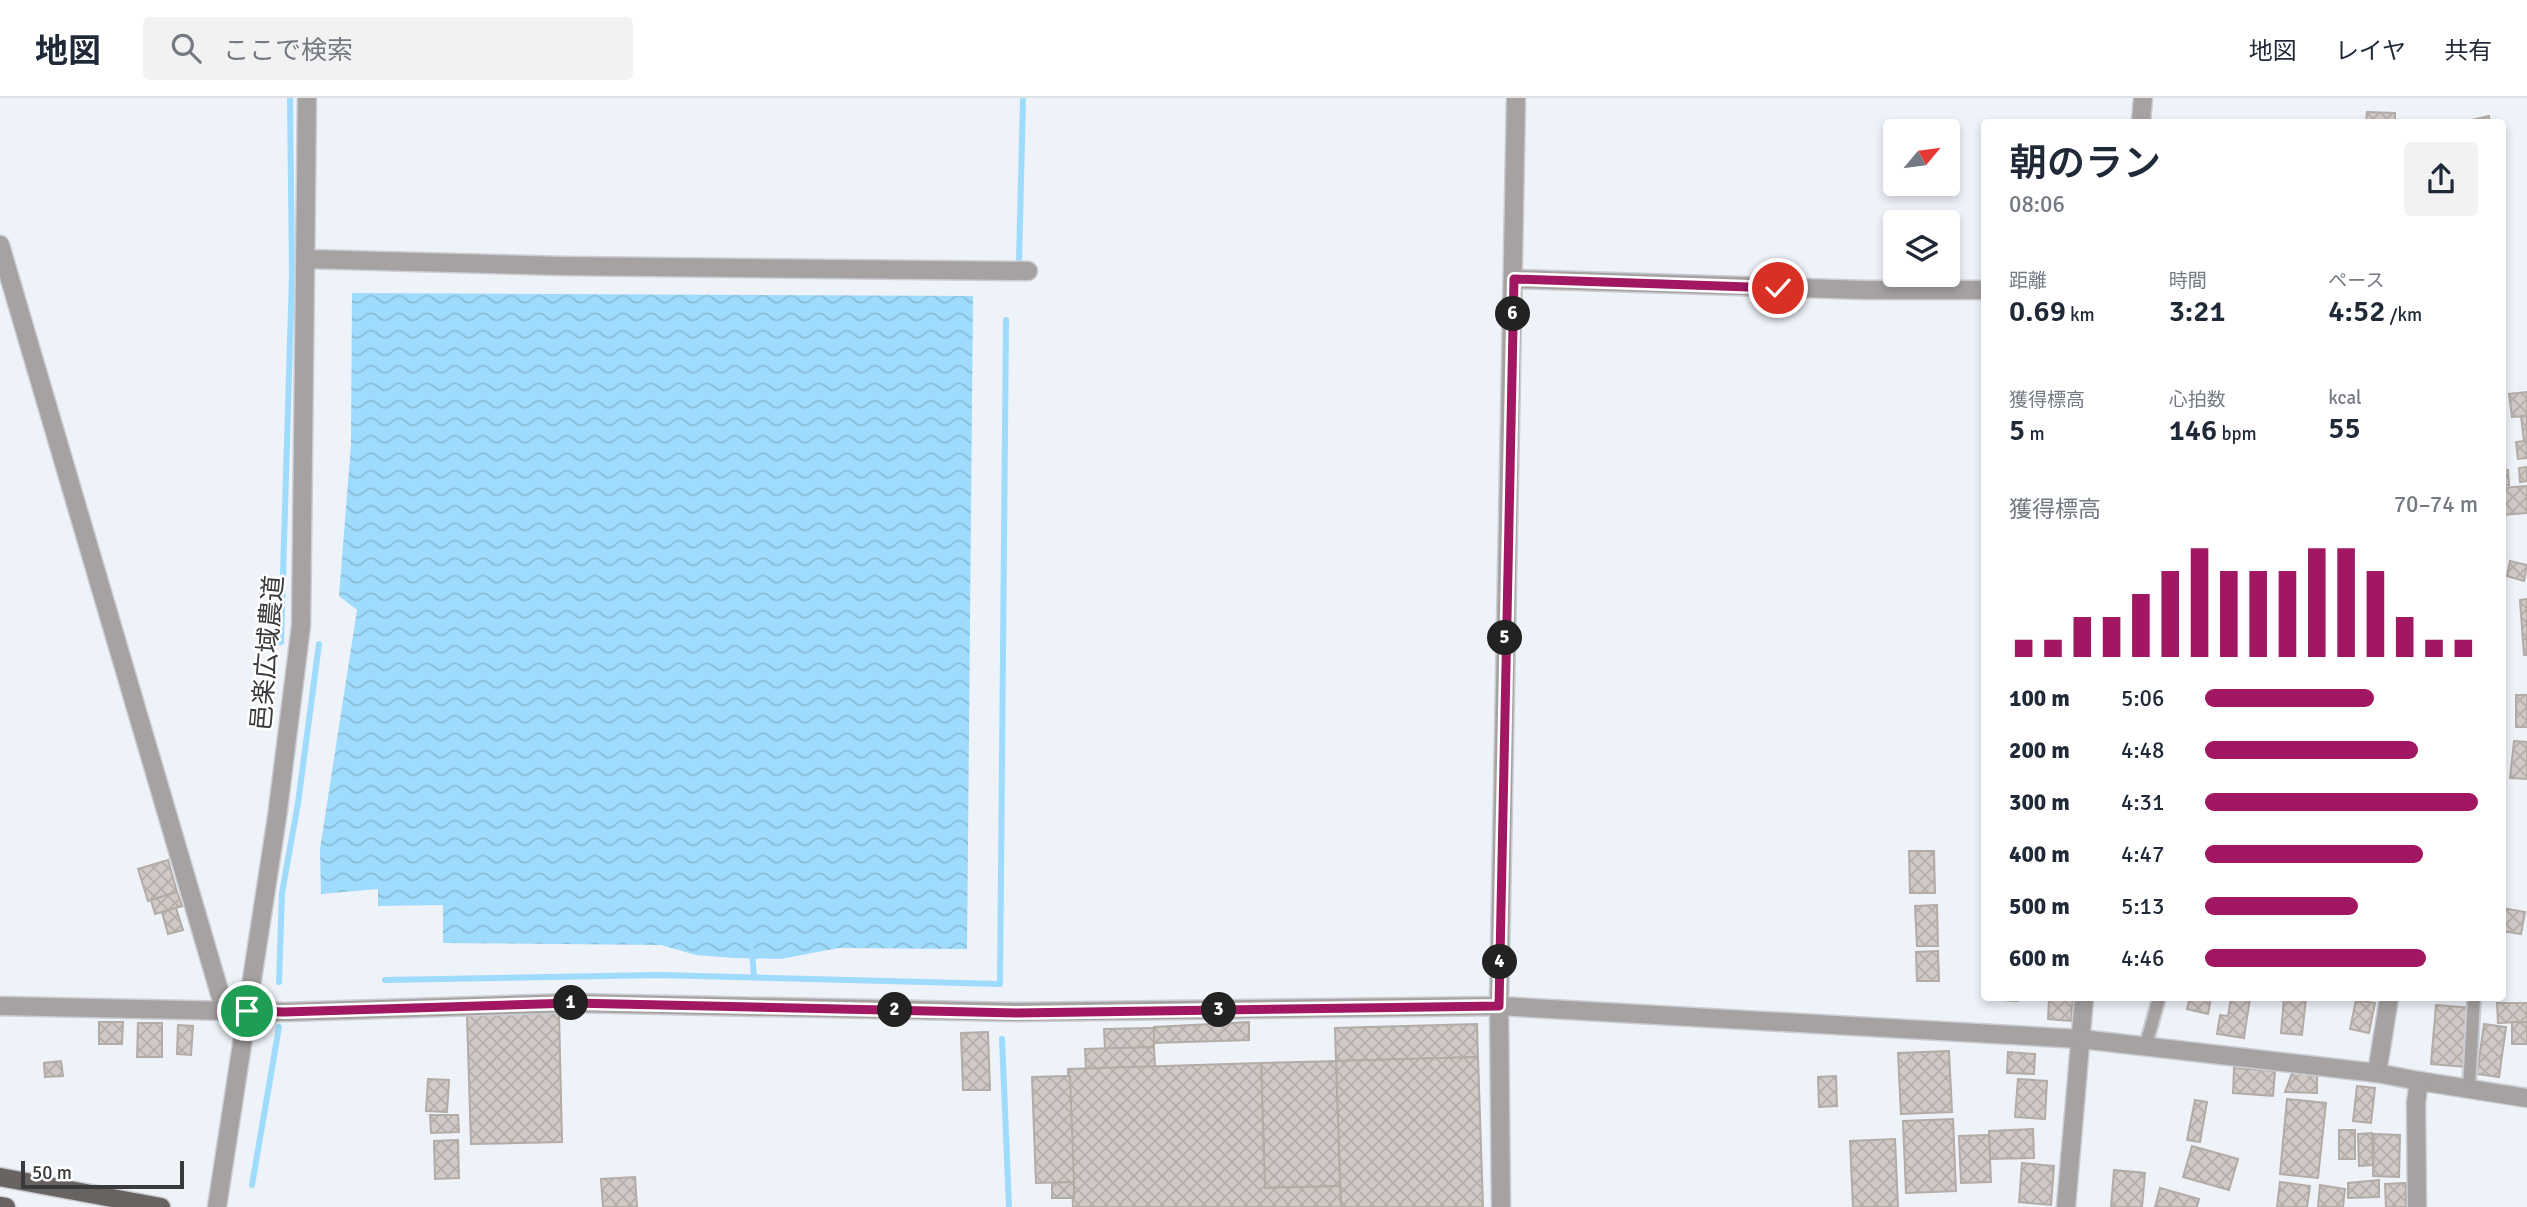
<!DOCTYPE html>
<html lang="ja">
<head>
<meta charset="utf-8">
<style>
	body { margin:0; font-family:Signika,"Noto Sans JP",sans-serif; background:#f2f2f3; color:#1f2937; height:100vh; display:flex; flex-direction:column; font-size:26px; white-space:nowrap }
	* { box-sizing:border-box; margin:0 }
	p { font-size:23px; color:#747a83 }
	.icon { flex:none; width:38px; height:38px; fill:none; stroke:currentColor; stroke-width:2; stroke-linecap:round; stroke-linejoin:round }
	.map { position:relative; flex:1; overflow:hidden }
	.sheet { position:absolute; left:1981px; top:21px; width:525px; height:882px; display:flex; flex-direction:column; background:#fff; border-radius:7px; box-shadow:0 4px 10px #0003 }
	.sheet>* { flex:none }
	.needle { width:46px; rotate:61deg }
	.buttons { position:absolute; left:1883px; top:21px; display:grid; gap:14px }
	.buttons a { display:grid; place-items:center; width:77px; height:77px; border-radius:7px; background:#fff; box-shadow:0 4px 10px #0003; font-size:35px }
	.scale { position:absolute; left:21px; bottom:18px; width:163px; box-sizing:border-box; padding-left:7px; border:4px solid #393a3d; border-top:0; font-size:19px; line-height:24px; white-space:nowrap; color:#393a3d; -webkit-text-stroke:5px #fff; paint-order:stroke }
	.pin { position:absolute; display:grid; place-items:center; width:60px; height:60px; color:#fff; margin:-30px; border:4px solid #fff; border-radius:50%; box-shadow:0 2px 7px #0007 }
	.km { position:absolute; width:35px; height:35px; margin:-18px; border-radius:50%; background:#222; color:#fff; font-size:19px; line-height:35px; text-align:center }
	.round { display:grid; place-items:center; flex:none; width:74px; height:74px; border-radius:7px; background:#f2f2f3 }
	.head { display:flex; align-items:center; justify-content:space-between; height:119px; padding:0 28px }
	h1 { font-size:38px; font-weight:600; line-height:52px }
	.figures { display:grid; grid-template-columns:repeat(3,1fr); gap:10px; height:119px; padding:7px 28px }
	.figures div { display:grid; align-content:center }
	.figures b { font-size:30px; font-weight:600 }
	.figures small { font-size:19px; font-weight:400 }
	.figures p { font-size:19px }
	.chart { height:196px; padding:14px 28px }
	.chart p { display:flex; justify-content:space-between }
	.chart svg { width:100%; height:126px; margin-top:7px; stroke:#a11761; stroke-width:6 }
	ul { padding:0 28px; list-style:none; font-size:23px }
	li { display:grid; grid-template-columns:112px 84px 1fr; align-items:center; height:52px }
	li i { height:18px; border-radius:9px; background:#a11761 }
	header { display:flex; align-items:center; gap:42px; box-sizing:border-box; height:98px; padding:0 35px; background:#fff; border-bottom:2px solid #e0e1e3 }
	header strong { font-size:33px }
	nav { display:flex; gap:38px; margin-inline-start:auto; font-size:24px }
	.search { width:490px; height:63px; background:#f2f2f3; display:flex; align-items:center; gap:18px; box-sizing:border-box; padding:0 24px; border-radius:7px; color:#747a83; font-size:26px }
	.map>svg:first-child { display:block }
</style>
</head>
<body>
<header>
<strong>地図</strong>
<div class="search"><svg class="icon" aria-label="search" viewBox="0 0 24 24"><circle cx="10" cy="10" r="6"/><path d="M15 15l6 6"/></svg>ここで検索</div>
<nav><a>地図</a><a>レイヤ</a><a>共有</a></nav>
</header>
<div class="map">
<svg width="2527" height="1109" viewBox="0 0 2527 1109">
	<defs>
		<pattern id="water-waves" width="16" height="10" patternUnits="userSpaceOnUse" patternTransform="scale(1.75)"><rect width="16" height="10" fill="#9fdbfc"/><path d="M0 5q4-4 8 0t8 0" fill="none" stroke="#8abdd9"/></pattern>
		<pattern id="building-cross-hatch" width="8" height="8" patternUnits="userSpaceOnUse" patternTransform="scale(1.75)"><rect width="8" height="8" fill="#d1c9c5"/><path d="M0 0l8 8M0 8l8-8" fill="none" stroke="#b4adaa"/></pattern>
	</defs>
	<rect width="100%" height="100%" fill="#eef2f9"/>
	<!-- water -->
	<path fill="url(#water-waves)" d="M352 195 973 198 967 851 838 850 781 861 735 860 696 857 661 847 443 845V807L378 808V791L321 796 320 751 357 512 339 498 351 346Z"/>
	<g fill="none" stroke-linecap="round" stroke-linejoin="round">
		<!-- stream -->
		<g stroke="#9fdbfc" stroke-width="6">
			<path d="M1019 164 1023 0"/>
			<path d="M281 544 292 176 290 0"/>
			<path d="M752 852 754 879"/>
			<path d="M385 882 659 877 1000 886 1006 222"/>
			<path d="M279 884 282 795 298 705 319 546"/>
			<path d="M1002 941 1009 1109"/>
			<path d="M252 1087 279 929"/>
		</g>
	</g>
	<!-- building -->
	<g fill="url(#building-cross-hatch)" stroke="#b2aba6" stroke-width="2">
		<path d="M2367 14 2395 15V24H2366Z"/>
		<path d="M2489 18 2490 24H2463Z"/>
		<path d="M2527 294V318L2512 319 2509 296Z"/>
		<path d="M2521 318H2527V343H2524Z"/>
		<path d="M2524 343H2527V360L2518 361 2516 344Z"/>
		<path d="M2527 369V383L2520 384 2519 370Z"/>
		<path d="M2502 372H2508L2509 387H2502Z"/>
		<path d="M2527 388V415L2502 417V390Z"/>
		<path d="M2510 463 2527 467 2524 483 2507 478Z"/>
		<path d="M2527 501V557H2524L2520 502Z"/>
		<rect x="2516" y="597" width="11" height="32"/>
		<path d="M2514 643 2527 644V681L2510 680Z"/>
		<path d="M1909 753H1934L1935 795H1910Z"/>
		<path d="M168 762 177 794 148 803 138 771Z"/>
		<path d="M177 794 182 808 155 816 151 802Z"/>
		<path d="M1937 807 1938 848H1917L1915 808Z"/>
		<path d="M176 810 183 832 168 836 162 814Z"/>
		<path d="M2502 810 2525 814 2521 836 2502 833Z"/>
		<path d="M1938 853 1939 883H1917L1916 854Z"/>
		<path d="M1985 900H2017V903L1985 901Z"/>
		<path d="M2049 900H2073L2071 923 2048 921Z"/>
		<path d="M2190 900H2211L2208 916 2187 911Z"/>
		<path d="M2231 900H2250L2244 940 2217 936 2220 917 2228 918Z"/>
		<path d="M2284 900H2306L2302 937 2281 935Z"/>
		<path d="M2356 902 2375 905 2369 935 2350 931Z"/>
		<path d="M2497 905H2527V924L2498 925Z"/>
		<path d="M2436 907 2472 910 2466 969 2431 966Z"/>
		<path d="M559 915 562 1044 471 1046 467 917Z"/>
		<path d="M99 924H123L122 946H99Z"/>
		<path d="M1249 924V942L1154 945V929Z"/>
		<rect x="2512" y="924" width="15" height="22"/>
		<path d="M138 925H162V959H137Z"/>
		<path d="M1477 926 1478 959 1336 963 1335 930Z"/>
		<path d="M2484 926 2506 929 2499 979 2477 976Z"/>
		<path d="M178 927 193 928 191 957 177 956Z"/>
		<path d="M1154 930V949L1105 951 1104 931Z"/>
		<path d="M988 934 990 992H963L961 935Z"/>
		<path d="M1154 949 1155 969 1086 971 1085 951Z"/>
		<path d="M1949 953 1952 1014 1901 1016 1898 955Z"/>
		<path d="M2008 954 2035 956 2034 976 2007 975Z"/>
		<path d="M1478 959 1483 1109H1341L1336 963Z"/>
		<path d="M61 963 63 978 45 979 44 965Z"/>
		<path d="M1336 963 1340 1088 1265 1090 1261 965Z"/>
		<path d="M1261 965 1265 1090 1340 1088 1341 1109H1073L1068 971Z"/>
		<path d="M2234 970 2275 973 2273 998 2233 995Z"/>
		<path d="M2292 975H2317V995L2285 994Z"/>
		<path d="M1070 978 1074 1084 1036 1085 1032 979Z"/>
		<path d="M1836 978 1837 1008 1819 1009 1818 979Z"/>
		<path d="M428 981 449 982 447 1014 426 1013Z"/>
		<path d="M2018 981 2047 983 2045 1021 2015 1019Z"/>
		<path d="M2357 988 2375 990 2371 1025 2353 1023Z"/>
		<path d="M2287 1001 2326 1005 2318 1080 2280 1076Z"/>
		<path d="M2195 1002 2207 1004 2200 1044 2187 1042Z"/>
		<path d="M430 1017H458L459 1034 431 1035Z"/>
		<path d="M1953 1021 1956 1093 1906 1095 1903 1023Z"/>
		<path d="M2033 1031 2034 1060 1990 1061 1989 1033Z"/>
		<rect x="2339" y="1032" width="16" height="29"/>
		<path d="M2372 1035 2373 1067 2359 1068 2358 1036Z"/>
		<path d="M2374 1036 2400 1037 2399 1079 2373 1078Z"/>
		<path d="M1989 1037 1991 1084 1961 1085 1959 1038Z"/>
		<path d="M1895 1041 1898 1109H1853L1850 1043Z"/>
		<path d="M458 1042 459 1080 435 1081 434 1043Z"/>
		<path d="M2192 1048 2238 1061 2229 1092 2183 1079Z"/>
		<path d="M2022 1065 2054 1068 2051 1107 2019 1104Z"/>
		<path d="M2114 1072 2145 1075 2142 1109H2111Z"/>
		<path d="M635 1079 637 1109H603L601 1081Z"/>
		<path d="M2379 1082V1099L2348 1100V1085Z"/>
		<path d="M1074 1084V1100H1052V1085Z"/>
		<path d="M2280 1084 2310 1088 2307 1109H2277Z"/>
		<path d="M2406 1085V1109H2386L2385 1086Z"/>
		<path d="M2320 1087 2345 1091 2343 1109H2318Z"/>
		<path d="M2160 1090 2199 1101 2197 1109H2155Z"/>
	</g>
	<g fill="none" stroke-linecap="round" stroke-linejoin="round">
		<!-- service casing -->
		<g stroke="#cacdd3" stroke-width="16">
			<g id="service">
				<path d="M2145 950 2159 900"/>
				<path d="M2469 990 2474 900"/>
			</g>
		</g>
		<!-- minor casing -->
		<g stroke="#cacdd3" stroke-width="21">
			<g id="minor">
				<path d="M2141 24 2143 0"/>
				<path d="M0 147 225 913"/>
				<path d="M306 161 563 168 1028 173"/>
				<path d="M1514 181 1866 192H1984"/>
				<path d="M1499 908 1516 0"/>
				<path d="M2377 975 2389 900"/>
				<path d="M2066 1109 2084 900"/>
				<path d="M2417 1109 2416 1005 2419 983 2527 1000"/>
			</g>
		</g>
		<!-- tertiary casing -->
		<g stroke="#cacdd3" stroke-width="21">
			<g id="tertiary">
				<path d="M0 908 284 914 572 905 1016 914 1499 908 2081 941 2377 975 2419 983"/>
				<path d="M1499 908 1501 1109"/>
				<path d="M217 1109 277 719 301 528 307 0"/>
			</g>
		</g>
		<!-- primary casing -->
		<g stroke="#cacdd3" stroke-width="21">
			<g id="primary">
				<path d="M0 1079 161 1109"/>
				<path d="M0 1108 6 1109"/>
			</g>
		</g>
		<!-- service -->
		<use href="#service" stroke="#a6a2a1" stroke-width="12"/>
		<!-- minor -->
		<use href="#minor" stroke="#a6a2a1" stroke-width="18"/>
		<!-- tertiary -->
		<use href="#tertiary" stroke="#a6a2a1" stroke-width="18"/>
		<!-- primary -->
		<use href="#primary" stroke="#686260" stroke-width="18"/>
	</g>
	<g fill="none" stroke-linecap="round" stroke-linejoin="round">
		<!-- route casing -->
		<g stroke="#fff" stroke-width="14">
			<path id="route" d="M247 913 284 914 572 905 1016 915 1499 908 1514 181 1778 190"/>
		</g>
		<!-- route -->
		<use href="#route" stroke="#a11761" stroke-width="9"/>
	</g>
	<g text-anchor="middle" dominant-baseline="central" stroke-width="5" stroke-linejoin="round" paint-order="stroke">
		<!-- street labels -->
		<g font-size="26" fill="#393a3d" stroke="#fff">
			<text transform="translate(268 555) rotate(-85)">邑楽広域農道</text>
		</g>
	</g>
</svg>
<div class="buttons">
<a><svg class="needle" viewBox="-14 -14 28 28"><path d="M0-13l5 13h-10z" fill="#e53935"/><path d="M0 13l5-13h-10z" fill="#747a83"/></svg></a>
<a><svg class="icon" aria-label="layers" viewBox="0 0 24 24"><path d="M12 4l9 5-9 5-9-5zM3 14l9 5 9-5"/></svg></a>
</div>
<div class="scale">50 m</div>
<div class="pin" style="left:247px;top:913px;background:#1e9e55"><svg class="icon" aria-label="arrive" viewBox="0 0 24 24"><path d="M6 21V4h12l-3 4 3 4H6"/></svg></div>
<div class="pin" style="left:1778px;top:190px;background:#d93025"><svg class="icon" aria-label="check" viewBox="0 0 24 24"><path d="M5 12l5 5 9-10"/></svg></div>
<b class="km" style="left:571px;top:905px">1</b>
<b class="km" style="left:895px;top:912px">2</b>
<b class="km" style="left:1219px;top:912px">3</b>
<b class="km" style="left:1500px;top:864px">4</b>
<b class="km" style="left:1505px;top:540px">5</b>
<b class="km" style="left:1513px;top:216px">6</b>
<section class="sheet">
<div class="head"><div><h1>朝のラン</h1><p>08:06</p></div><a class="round"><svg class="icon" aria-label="share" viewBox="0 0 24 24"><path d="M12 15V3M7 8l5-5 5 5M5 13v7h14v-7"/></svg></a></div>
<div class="figures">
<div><p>距離</p><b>0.69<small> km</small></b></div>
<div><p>時間</p><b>3:21</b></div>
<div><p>ペース</p><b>4:52<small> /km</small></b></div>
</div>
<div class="figures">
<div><p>獲得標高</p><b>5<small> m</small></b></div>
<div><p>心拍数</p><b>146<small> bpm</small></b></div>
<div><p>kcal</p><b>55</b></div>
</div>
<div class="chart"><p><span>獲得標高</span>70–74 m</p>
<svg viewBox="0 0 160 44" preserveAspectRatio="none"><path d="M5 44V38M15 44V38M25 44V30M35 44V30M45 44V22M55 44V14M65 44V6M75 44V14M85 44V14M95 44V14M105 44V6M115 44V6M125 44V14M135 44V30M145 44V38M155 44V38"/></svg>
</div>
<ul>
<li><b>100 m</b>5:06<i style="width:62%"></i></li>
<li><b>200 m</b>4:48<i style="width:78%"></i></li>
<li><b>300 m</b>4:31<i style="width:100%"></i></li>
<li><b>400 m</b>4:47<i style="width:80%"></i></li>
<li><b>500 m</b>5:13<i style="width:56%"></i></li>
<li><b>600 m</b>4:46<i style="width:81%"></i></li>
</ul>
</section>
</div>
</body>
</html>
